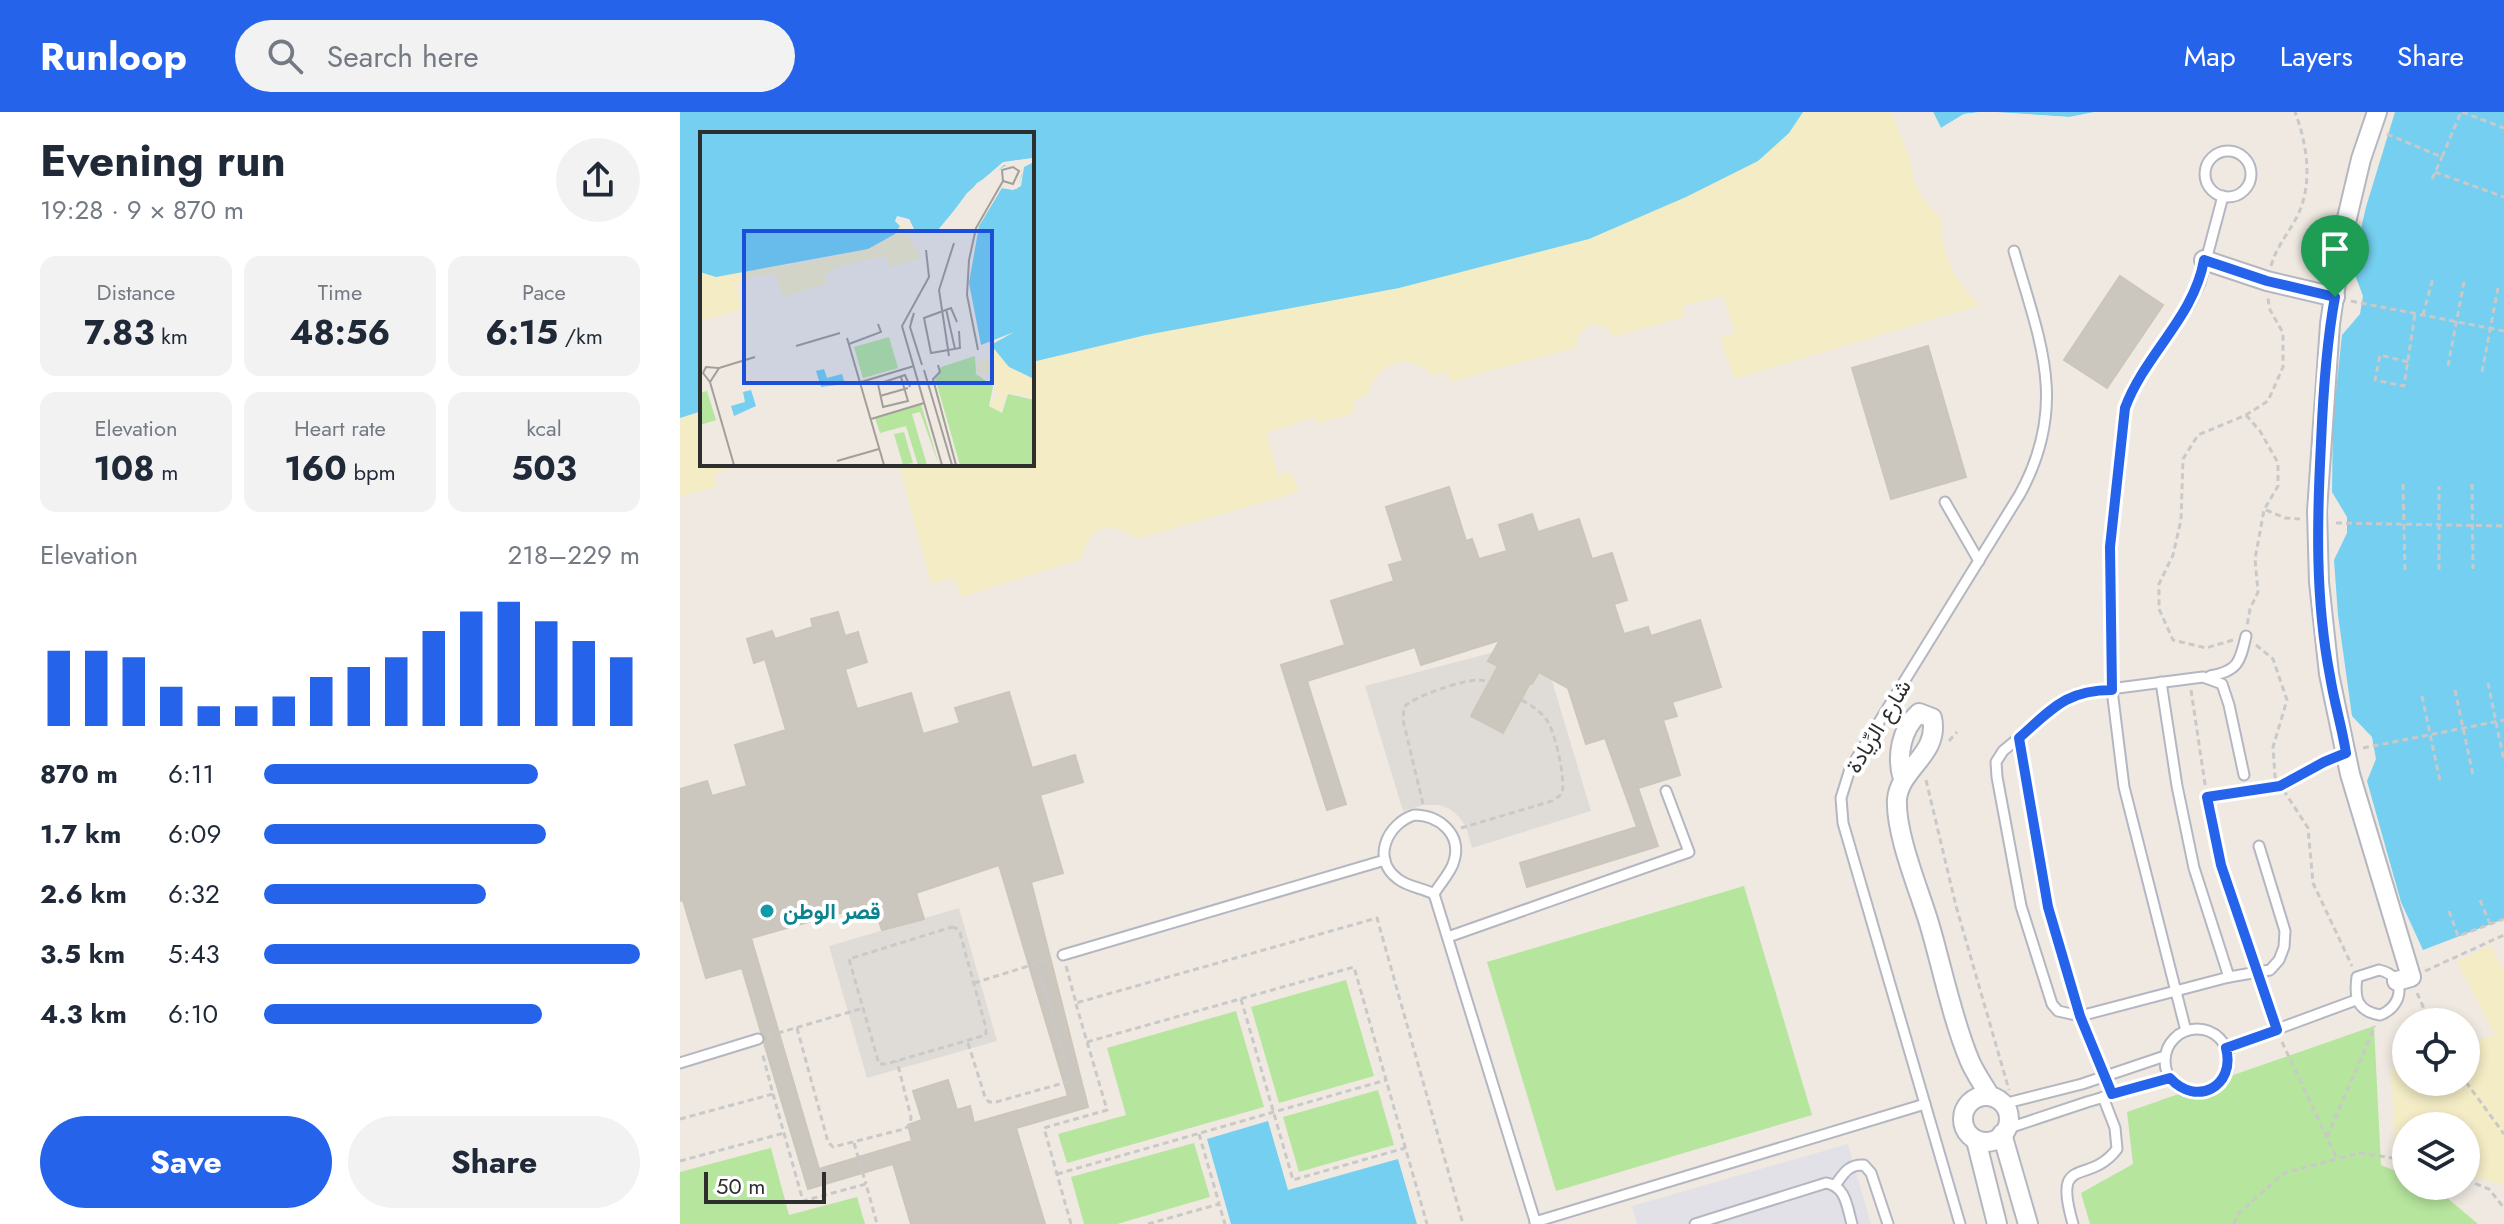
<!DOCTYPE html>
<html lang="en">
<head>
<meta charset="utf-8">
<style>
	body { margin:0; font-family:Jost,Vazirmatn,sans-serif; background:#f2f2f3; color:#1f2937; height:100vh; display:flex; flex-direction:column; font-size:30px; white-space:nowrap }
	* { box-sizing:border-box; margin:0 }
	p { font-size:26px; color:#747a83 }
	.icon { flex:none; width:44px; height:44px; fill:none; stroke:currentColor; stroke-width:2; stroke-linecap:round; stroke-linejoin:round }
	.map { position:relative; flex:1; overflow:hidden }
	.details { display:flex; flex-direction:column; background:#fff; width:680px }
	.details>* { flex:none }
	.controls { position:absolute; left:1712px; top:896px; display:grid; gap:16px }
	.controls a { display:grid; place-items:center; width:88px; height:88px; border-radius:50%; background:#fff; box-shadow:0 4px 12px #0003; font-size:40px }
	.scale { position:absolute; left:24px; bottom:20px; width:122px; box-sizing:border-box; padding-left:8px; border:4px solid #2e2e2e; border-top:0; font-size:22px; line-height:28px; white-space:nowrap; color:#2e2e2e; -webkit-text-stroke:6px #fff; paint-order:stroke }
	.pin { position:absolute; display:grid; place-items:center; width:68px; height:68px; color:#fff; margin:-82px -34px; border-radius:50% 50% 50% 0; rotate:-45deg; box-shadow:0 0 8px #0007 }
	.pin .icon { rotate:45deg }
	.round { display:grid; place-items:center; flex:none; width:84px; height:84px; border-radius:42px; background:#f2f2f3 }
	.headline { display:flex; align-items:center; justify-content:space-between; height:136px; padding:0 40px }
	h1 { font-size:44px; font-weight:700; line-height:60px }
	.figures { display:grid; grid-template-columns:repeat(3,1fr); gap:12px; height:136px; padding:8px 40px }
	.figures div { display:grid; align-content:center; border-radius:16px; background:#f2f2f3; text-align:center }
	.figures b { font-size:34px; font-weight:700 }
	.figures small { font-size:22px; font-weight:400 }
	.figures p { font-size:22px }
	.chart { height:224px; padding:16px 40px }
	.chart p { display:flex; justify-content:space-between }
	.chart svg { width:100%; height:144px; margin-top:8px; stroke:#2563eb; stroke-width:6 }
	.action { display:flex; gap:16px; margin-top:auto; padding:16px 40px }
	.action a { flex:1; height:92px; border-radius:48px; background:#2563eb; color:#fff; font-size:32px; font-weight:700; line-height:92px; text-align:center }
	.action a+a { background:#f2f2f3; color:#1f2937 }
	ul { padding:0 40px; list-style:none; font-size:26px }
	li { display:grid; grid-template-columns:128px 96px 1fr; align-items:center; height:60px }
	li i { height:20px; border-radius:10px; background:#2563eb }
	header { display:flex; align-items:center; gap:48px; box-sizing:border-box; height:112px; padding:0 40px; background:#2563eb; color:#fff }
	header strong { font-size:38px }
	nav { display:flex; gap:44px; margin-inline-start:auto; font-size:28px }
	.search { width:560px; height:72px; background:#f2f2f3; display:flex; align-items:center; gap:20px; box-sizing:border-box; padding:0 28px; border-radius:44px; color:#747a83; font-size:30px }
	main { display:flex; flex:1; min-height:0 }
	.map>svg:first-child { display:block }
</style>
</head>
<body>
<header>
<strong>Runloop</strong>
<div class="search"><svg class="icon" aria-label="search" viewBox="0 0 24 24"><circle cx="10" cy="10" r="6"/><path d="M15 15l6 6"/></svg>Search here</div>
<nav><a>Map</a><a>Layers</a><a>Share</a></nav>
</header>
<main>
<section class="details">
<div class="headline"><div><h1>Evening run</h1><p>19:28 · 9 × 870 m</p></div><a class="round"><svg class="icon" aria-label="share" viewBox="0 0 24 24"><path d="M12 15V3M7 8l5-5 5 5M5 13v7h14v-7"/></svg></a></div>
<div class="figures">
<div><p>Distance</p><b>7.83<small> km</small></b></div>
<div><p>Time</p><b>48:56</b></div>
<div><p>Pace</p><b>6:15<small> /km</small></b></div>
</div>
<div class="figures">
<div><p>Elevation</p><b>108<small> m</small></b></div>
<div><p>Heart rate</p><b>160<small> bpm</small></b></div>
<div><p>kcal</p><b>503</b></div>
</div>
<div class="chart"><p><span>Elevation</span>218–229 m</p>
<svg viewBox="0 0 160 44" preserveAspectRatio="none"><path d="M5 44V21M15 44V21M25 44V23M35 44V32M45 44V38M55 44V38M65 44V35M75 44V29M85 44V26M95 44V23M105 44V15M115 44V9M125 44V6M135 44V12M145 44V18M155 44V23"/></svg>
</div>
<ul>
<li><b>870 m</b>6:11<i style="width:73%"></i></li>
<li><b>1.7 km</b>6:09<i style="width:75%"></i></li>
<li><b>2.6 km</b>6:32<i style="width:59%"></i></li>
<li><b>3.5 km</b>5:43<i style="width:100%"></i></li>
<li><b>4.3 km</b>6:10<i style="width:74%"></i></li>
</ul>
<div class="action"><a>Save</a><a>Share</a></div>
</section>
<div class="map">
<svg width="1824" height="1112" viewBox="0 0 1824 1112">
	<rect width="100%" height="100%" fill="#efe9e1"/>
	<!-- industrial -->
	<path fill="#e3e1e8" d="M1168 1032 1191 1112H957L952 1094Z"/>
	<!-- green -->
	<g fill="#b6e59e">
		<path d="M1064 774 1132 1003 876 1079 807 850Z"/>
		<path d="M666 868 694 964 599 991 571 895Z"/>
		<path d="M556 899 584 995 387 1051 378 1022 446 1003 427 936Z"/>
		<path d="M1694 914 1701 1053 1726 1063V1074H1753L1798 1112H1410L1401 1081 1453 1052 1447 1000Z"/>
		<path d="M698 978 714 1033 619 1060 603 1005Z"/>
		<path d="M514 1031 530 1085 437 1112H404L391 1065Z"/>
		<path d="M91 1036 109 1103 177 1085 185 1112H0V1060Z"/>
	</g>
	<!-- sand -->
	<g fill="#f3ecc5">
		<path d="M1123 0H1211L1230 47 1234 69 1246 91 1261 106C1263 146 1271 165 1300 193L1054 267 1040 226 1055 221 1043 184 1002 194 1004 205 933 225 928 216 910 212 898 223 897 235 770 270 767 260 753 263C725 238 698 251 687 283L673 288 675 300 639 312 634 305 587 321 598 363 612 360 619 380 456 427C429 407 410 415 401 447L282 485 274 466 251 472 220 357 232 352H352V250L466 223 1109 21Z"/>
		<path d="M22 299V352H49L46 358 34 362 37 374 0 385V306Z"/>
		<path d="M1811 833 1824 860V1074L1786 1061V1014H1726V1041L1715 1038 1711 956 1726 951V970H1786V932L1815 923 1777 850Z"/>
	</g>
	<!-- plaza -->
	<g fill="#dfdcd8">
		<path d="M822 538 870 562 911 699 792 736 786 715 779 705 770 697 759 693H744L723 699 685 574Z"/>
		<path d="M279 796 317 929 187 966 149 834Z"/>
	</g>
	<!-- water -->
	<g fill="#75cff0">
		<path d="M0 0H1123L1109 21 1078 49 1006 85 909 127 719 176 466 223 352 250V22H22V299L0 306Z"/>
		<path d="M1253 0H1299L1284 2 1261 16Z"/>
		<path d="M1315 0H1414L1390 5Z"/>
		<path d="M1715 0H1824V807L1743 838 1721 790 1687 669 1696 647 1692 625 1672 604 1658 503 1654 448 1667 421V405L1652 380 1653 307 1662 223 1680 202 1683 184 1672 155 1686 95Z"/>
		<path d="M588 1009 608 1078 718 1047 737 1112H551L527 1027Z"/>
	</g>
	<!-- pier -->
	<g fill="#efe9e1">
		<path d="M1249 0H1253L1261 16 1284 2 1303 0 1301 4 1285 6 1261 20Z"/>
		<path d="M1311 0 1389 5 1418 0 1415 4 1390 9 1314 4Z"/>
	</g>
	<!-- building -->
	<g fill="#cbc7bf" stroke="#cbc5ba" stroke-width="2" fill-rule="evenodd">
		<path d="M1440 164 1483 193 1427 276 1384 248Z"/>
		<path d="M1248 234 1286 365 1211 387 1172 256Z"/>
		<path d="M769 375 786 429 792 427 799 447 827 439 819 413 852 402 858 420 899 407 912 447 932 441 947 488 934 492 944 522 968 515 971 524 1020 508 1041 575 992 590 997 604 983 608 1000 663 958 676 978 734 847 775 840 751 957 715 925 626 906 632 888 576 859 560 852 572 850 571 823 621 791 604 818 554 808 549 820 528 741 553 735 535 627 569 666 692 647 698 601 553 665 533 651 489 714 469 709 453 723 449 706 395Z"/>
		<path d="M158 500 165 524 178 520 187 550 165 557 177 597 231 581 243 622 280 611 275 596 329 580 352 656 395 643 403 670 360 683 383 761 351 770 408 995 336 1016 365 1112H231L213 1052 128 1077 84 931 85 926 81 920 62 856 26 866 3 788 0 789V677L27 669 32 684 67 674 55 633 106 618 85 547 74 551 67 527 92 519 95 527 133 515 131 507ZM319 753 388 984 294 1011 290 994 277 998 268 968 233 979 242 1008 228 1013 232 1029 139 1057 71 826 193 792 202 818 244 807 236 781Z"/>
	</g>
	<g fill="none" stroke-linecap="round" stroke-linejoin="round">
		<!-- lane casing -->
		<g stroke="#b4b7c1" stroke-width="13">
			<g id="lane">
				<circle cx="1548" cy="62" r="23"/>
				<path d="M1265 390 1299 449"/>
				<path d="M1530 564C1558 559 1560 550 1566 524"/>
				<path d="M1481 570 1497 674 1514 756 1549 865"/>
				<path d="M1564 663 1549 593 1542 572 1523 565 1399 581 1384 588 1323 639 1316 650 1317 665 1341 794 1372 892 1378 899 1400 904 1549 865 1590 858 1599 848 1604 835 1605 819 1579 734"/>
				<path d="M734 703C759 703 782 722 774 749 771 761 760 771 754 782 743 776 728 775 718 767 691 747 707 712 734 703Z"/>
				<path d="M754 782 856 1112"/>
				<path d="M768 825 1009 740 986 679"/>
				<path d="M383 843 705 748"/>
				<path d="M1699 858C1727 864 1724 894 1700 903 1677 899 1674 886 1677 865Z"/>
				<circle cx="1517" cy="949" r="32"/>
				<path d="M1506 919 1444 675 1432 578 1430 435 1445 296 1453 275 1464 256 1509 194 1520 171 1543 84"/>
				<path d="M1546 936 1676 888"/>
				<path d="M0 951 78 927"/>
				<path d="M1323 992 1402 972 1485 944"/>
				<path d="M1326 1017 1407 990 1490 966"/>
				<path d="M1156 1072C1164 1061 1169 1052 1184 1053L1191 1061 1208 1112"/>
				<path d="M855 1110 1245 992"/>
				<path d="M1015 1112 1146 1071C1166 1074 1167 1095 1172 1112"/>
				<path d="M1280 1112 1163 711 1161 686 1170 657 1340 382C1389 292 1360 230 1334 139"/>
				<path d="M1393 1112C1372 1040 1408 1075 1437 1037L1435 1016 1423 985"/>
			</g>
		</g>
		<!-- street casing -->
		<g stroke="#b4b7c1" stroke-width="22">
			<g id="street">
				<path d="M1697 0 1681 47 1663 123 1650 212 1637 399 1639 470 1649 562 1670 662 1731 865 1717 869"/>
				<path d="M1524 148 1587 169 1655 185"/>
				<path d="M1223 667C1216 645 1221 617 1239 601L1252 606C1260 642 1220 656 1217 687 1215 721 1239 778 1249 811 1262 855 1272 906 1289 947 1294 960 1303 972 1310 984"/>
				<circle cx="1306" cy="1007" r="23"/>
				<path d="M1322 1022 1348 1112"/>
				<path d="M1296 1028 1317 1112"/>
			</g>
		</g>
		<!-- path -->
		<g stroke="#c9c9c9" stroke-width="3" stroke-dasharray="6 4" stroke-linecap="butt">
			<path d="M1782 0 1824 16"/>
			<path d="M1707 22 1762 45 1781 0"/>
			<path d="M1755 60 1824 85"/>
			<path d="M1752 67 1762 45"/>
			<path d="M1591 154C1596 136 1605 126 1614 110 1634 77 1628 34 1615 0"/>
			<path d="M1671 189 1824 219"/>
			<path d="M1743 203 1753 166"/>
			<path d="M1728 250 1700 243 1695 268 1724 274 1735 202"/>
			<path d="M1768 254 1784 170"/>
			<path d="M1802 260 1818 176"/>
			<path d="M1566 303 1580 319 1598 351V374L1584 398 1575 447 1578 480 1570 497 1567 514"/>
			<path d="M1723 372 1725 458"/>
			<path d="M1792 372 1793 457"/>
			<path d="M1586 398 1605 406 1620 407"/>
			<path d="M1656 411 1824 414"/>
			<path d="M1759 458V374"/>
			<path d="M1553 528 1526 536 1493 528 1479 497V472L1493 443 1501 408 1503 347 1518 323 1566 303 1588 289 1603 255V221L1589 196 1588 185"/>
			<path d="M1576 533 1593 547 1607 588 1593 635 1595 665 1628 716 1633 771 1672 854"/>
			<path d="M1808 571 1824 649"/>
			<path d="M1511 578 1526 679 1541 753 1572 847"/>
			<path d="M1775 578 1793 663"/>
			<path d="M1742 584 1760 669"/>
			<path d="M1269 629 1277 620"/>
			<path d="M1683 636 1824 608"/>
			<path d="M1342 642 1368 795 1396 892"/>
			<path d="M1246 668 1276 794 1329 978"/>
			<path d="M1528 685 1600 674 1649 648"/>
			<path d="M743 692 723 608 724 595C734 584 783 568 798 568 805 568 811 571 818 573"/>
			<path d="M781 716 872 689 882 682C886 668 875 618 866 607 859 597 845 590 835 584"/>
			<path d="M1800 788 1810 812"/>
			<path d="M1769 799 1778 824 1824 807"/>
			<path d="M272 815 276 816 280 821 306 916V923L206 952H199L169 847Z"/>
			<path d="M386 854 396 891 697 806 783 1112"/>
			<path d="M1745 859 1824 823"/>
			<path d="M294 871 371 847"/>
			<path d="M1581 873 1592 904"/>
			<path d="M1737 881 1750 910"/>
			<path d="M561 887 613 1068 725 1036"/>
			<path d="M1404 914 1420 951"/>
			<path d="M117 916 148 1030 153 1035 224 1017 230 1013 231 1005 217 949"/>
			<path d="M88 924 180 897"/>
			<path d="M407 930 674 855 747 1112"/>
			<path d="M1602 930 1657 1047"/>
			<path d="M288 931 305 985 309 990H316L387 970 390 964 358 851"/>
			<path d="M1786 970 1824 1022"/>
			<path d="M93 982 123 1089 186 1072 197 1112"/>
			<path d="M0 1007 93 982 82 940"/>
			<path d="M519 1022 539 1091"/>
			<path d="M1647 1025 1695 914"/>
			<path d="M174 1031 186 1072"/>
			<path d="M0 1049 104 1021"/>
			<path d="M377 1062 706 968"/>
			<path d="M1786 1068 1809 1077 1824 1096"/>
			<path d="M391 1112 364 1016 427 998 396 892"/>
			<path d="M468 1112 539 1092 545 1112"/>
			<path d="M1554 1112 1559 1101 1604 1061 1679 1041 1726 1048"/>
		</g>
		<!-- lane -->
		<use href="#lane" stroke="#fff" stroke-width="9"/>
		<!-- street -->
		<use href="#street" stroke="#fff" stroke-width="18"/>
	</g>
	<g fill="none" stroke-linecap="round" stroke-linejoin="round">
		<!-- route casing -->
		<g stroke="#fff" stroke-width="16">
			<path id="route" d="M1524 148 1587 169 1655 185C1646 233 1643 283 1641 331 1637 408 1635 487 1650 564 1654 590 1662 615 1666 641L1644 650 1600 674 1527 685 1541 753 1597 918 1546 936C1556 975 1516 995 1490 966L1432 982 1400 904 1368 795 1339 626C1372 597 1386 578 1432 578L1430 435 1445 296C1465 242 1514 205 1524 148Z"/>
		</g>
		<!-- route -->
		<use href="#route" stroke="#2563eb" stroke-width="10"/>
	</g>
	<!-- markers -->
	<circle fill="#0f9aa8" stroke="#fff" stroke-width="3" cx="87" cy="799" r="8"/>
	<g text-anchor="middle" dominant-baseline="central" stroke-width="8" stroke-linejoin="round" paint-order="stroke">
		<!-- street labels -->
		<g font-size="22" fill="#2e2e2e" stroke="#fff">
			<text transform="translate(1198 614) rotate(-59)">شارع الرِّيادة</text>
		</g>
		<!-- culture labels -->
		<g font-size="22" font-weight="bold" fill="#0d838f" stroke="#fff" text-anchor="start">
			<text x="103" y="799">قصر الوطن</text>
		</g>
	</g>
	<!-- overview -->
	<g transform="translate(20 20)">
		<rect width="334" height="334" fill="#efe9e1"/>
		<path d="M189 205 198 236 163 246 154 215ZM275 224 276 242 293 254 289 274 302 281 308 262 334 268V333H260L235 246 241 235ZM7 259 16 288 0 293V261ZM221 272 239 333 220 280 212 282 227 333H218L206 294 180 301 175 286ZM204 300 213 331 203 333 194 302Z" fill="#b6e59e"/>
		<path d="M202 91 221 126 188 136 186 124 142 133 124 143 128 151 83 165 75 142 54 144 36 153 42 177 0 189V140L92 133 168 117 191 106ZM291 213 309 235 334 247V266L310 260 303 266 302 280 290 273 297 262 294 246 277 240V229L291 225 286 215Z" fill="#f3ecc5"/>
		<path d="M0 1H334V26L313 29 277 51 237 99 216 102 209 87 195 89 200 94 195 102 168 117 16 145 0 140ZM334 30V247L309 235 291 213 314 200 281 213 269 151 279 94 302 56 317 57 324 35ZM124 237 127 246 142 242 145 252 121 255 116 239ZM51 258 56 274 34 284 31 274 45 270 43 260Z" fill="#75cff0"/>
		<path d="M334 26 324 35 321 54 313 58 302 56 318 53 322 43 320 35 304 33 270 63 241 102 215 105 206 90 195 89 197 84 209 87 216 101 240 98 267 61 303 30Z" fill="#efe9e1"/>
		<path fill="none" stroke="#a29e99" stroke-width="2" d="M226 118 229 145 202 194 242 333M246 177 255 217M211 190 214 181 210 195 222 233M257 190 251 176 224 186 231 221 260 216 259 199M147 206 184 333M149 212 181 200 178 192M96 214 140 201M278 218 267 163 269 128 276 96 303 49 302 38 313 35 319 39 313 52 303 49M249 224 239 158 254 111M238 233 240 240 233 247 256 333M6 235 19 236 10 250 3 241ZM19 236 55 225M224 238 252 333M201 245 208 269 183 275 178 252 205 243 210 255M10 250 34 333M161 250 214 234M180 264 208 256M171 287 224 271M137 329 179 317"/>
		<path fill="#1d4ed8" fill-opacity="0.15" stroke="#1d4ed8" stroke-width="4" d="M44 99H292V251H44Z"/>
		<rect width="334" height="334" fill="none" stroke="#2e2e2e" stroke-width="4"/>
	</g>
</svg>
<div class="controls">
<a><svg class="icon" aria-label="locate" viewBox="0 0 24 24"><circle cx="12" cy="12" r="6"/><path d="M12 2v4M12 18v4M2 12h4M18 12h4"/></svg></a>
<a><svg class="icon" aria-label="layers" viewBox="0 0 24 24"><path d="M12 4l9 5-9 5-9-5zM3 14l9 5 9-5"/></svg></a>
</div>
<div class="scale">50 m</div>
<div class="pin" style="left:1655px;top:185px;background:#1e9e55"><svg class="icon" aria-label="arrive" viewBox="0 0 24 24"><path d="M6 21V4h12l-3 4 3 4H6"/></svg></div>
</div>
</main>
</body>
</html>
